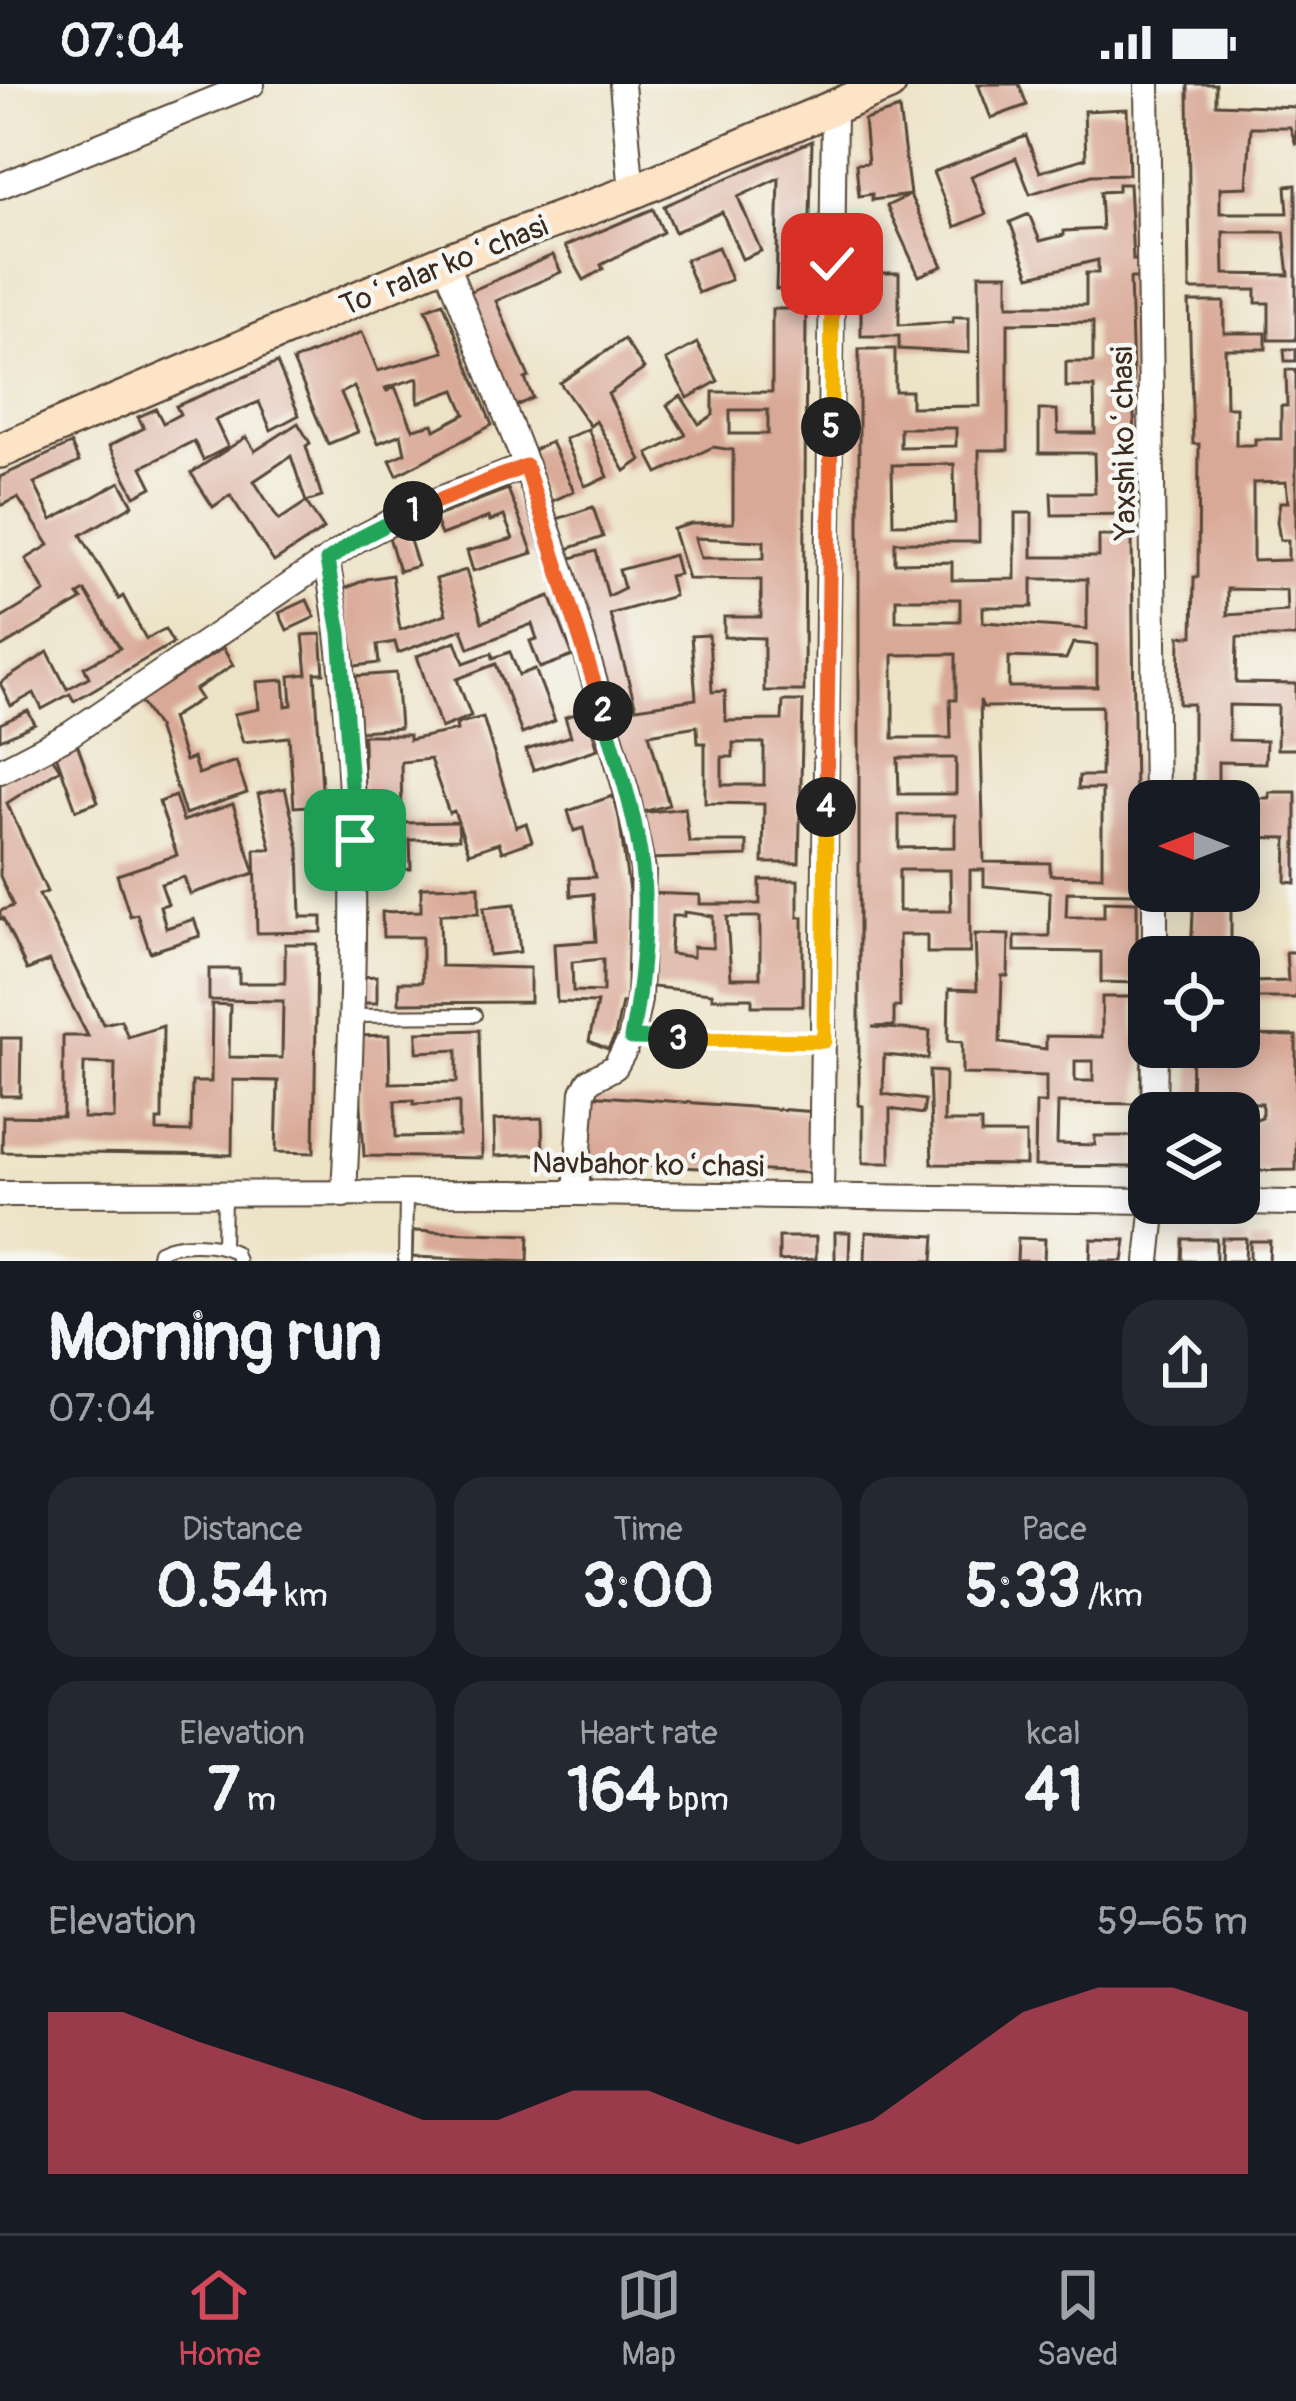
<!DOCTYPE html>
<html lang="en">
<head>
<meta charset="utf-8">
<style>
	body { margin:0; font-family:Pangolin,sans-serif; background:#242831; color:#f1f3f6; height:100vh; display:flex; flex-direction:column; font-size:45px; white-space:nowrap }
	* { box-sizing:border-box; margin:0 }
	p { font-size:39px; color:#9ea1a6 }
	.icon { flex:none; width:66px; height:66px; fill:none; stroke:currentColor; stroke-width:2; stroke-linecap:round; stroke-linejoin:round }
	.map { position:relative; height:1177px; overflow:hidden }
	.details { display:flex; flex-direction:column; background:#171b24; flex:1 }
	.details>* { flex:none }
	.needle { width:78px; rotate:270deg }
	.buttons { position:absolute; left:1128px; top:696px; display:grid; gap:24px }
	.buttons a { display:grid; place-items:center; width:132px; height:132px; border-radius:24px; background:#171b24; box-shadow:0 6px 30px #0003; font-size:60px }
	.pin { position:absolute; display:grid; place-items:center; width:102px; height:102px; color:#fff; margin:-51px; border-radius:24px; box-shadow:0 6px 18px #0006 }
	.km { position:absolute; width:60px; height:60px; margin:-30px; border-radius:50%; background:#222; color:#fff; font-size:33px; line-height:60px; text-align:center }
	.round { display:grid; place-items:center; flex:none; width:126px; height:126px; border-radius:36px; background:#242831 }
	.head { display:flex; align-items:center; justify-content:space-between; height:204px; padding:0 48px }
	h1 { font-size:66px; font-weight:800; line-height:90px }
	.metrics { display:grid; grid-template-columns:repeat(3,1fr); gap:18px; height:204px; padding:12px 48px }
	.metrics div { display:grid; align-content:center; border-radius:30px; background:#242831; text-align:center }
	.metrics b { font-size:60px; font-weight:800 }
	.metrics small { font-size:33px; font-weight:400 }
	.metrics p { font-size:33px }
	.chart { height:336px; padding:24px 48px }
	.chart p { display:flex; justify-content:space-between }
	.chart svg { width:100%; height:216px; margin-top:12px; fill:#d1495b; opacity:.7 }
	.status { display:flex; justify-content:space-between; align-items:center; height:84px; padding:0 60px; background:#171b24; direction:ltr }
	.status svg { height:33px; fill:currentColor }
	.dock { display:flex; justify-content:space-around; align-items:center; height:168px; border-top:3px solid #363941; background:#171b24; font-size:33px; color:#9ea1a6 }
	.dock a { display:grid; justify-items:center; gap:6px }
	.dock .current { color:#d1495b }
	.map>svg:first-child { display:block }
</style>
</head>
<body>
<div class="status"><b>07:04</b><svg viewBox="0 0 49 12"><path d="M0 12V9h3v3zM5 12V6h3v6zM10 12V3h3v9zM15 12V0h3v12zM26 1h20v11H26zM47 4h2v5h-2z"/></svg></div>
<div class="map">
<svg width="1296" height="1177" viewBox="0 0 1296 1177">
	<rect width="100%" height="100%" fill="#f6f6f2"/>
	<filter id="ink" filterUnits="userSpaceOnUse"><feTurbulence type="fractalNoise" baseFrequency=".00833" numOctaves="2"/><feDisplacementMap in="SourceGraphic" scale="24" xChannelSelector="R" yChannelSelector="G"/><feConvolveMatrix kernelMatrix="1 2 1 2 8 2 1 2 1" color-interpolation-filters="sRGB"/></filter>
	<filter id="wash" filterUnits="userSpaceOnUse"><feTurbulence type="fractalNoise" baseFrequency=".004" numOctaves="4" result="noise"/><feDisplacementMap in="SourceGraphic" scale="48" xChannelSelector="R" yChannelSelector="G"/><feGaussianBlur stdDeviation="2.7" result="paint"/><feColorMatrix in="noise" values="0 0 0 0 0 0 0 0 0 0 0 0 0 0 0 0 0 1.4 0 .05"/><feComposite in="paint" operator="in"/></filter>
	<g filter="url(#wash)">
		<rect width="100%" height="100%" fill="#ede3c7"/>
		<g id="blocks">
			<!-- building -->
			<g fill="#d9a997" fill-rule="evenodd">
				<path d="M978 0H1019L1027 21 991 34Z"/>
				<path d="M1188 0H1216V20L1296 23V61L1290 43H1251L1247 103 1220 104V129H1288L1286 102 1296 101V256H1269V219H1256V206H1190ZM1223 148H1284L1289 191 1224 190Z"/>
				<path d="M899 25 910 111 943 182 919 192 887 122 910 111 872 116V110L859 112 856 80 868 79 864 36Z"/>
				<path d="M1127 25 1129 90 1092 91 1030 110 1016 74 971 92 986 130 955 143 933 88 1026 52 1040 88 1086 74 1084 27Z"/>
				<path d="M812 57 808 206 776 205 779 94 738 113 761 167 742 175 722 128 675 148 664 122Z"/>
				<path d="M1118 100H1129L1133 176H1140V194H1130L1137 430 1052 431 1051 409H1095L1094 369H1039V326H1057L1058 349H1095L1094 303H1066V278H1093V238L1008 239V366H979V458H895V479L952 478V496L1015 495V429H1032V473H1099V452H1132L1136 809 1067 808 1066 833H1104V817L1137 818V899L1101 898V868L1015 867V852H1049L1050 808 984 802V786H970V869H927V851H899L900 923H894V942L872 943 930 947 928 975 884 971 883 1010 925 1016 923 1030 890 1025V1079H863V1022L859 1021V265H895V307H911V323L980 322 979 190H1008V221H1086V189H1098V176L1030 192 1010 138 1029 130 1040 157 1064 151V147L1102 145 1100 108 1118 107ZM900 344H956V362L900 363ZM954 380 955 439 893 440 892 381ZM1032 495H1087V545L983 538V523H1032ZM896 515H960V537H896ZM1073 559 1097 561V603H1009V573L1066 575ZM956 570V616H950L951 654H893V571ZM980 616 983 623 1102 622 1101 692H1079L1078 705H1102V792L1050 791V779L984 778ZM898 674H956V710H899ZM899 731H955V763L899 764ZM899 786H950L951 827H899Z"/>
				<path d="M653 125 663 148 601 181 603 185 584 196 565 162Z"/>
				<path d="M861 162H875V189H899V241L953 238V233H969V269L899 265V252H861Z"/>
				<path d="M718 163 731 196 698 209 685 176Z"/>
				<path d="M553 171 561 188 496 217 529 293 525 295 533 314 511 324 462 211Z"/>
				<path d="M443 218 492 341 397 391 390 376 405 369 401 350 378 359 354 303 341 309 358 348 328 360 293 277 362 248 378 287 444 268 426 225ZM418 294V319L455 306 465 330 435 346 433 340 413 345 395 303 387 307 385 304Z"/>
				<path d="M1189 218H1224V249H1266V265H1225L1226 323H1236V361H1255V355H1281V322H1287L1286 286H1296V553H1237L1236 599 1296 600V665H1277L1278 622 1229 621V656L1266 657 1265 679 1218 678V717H1193V620H1179L1180 552H1193L1194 493H1198L1199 360H1193ZM1286 398 1288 418H1280L1277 437 1280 456H1288V476L1253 477V399ZM1227 505 1286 506 1287 527 1227 531Z"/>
				<path d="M772 225H806L804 607H764V554L724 553V533H761V496L688 495 673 445 691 440 733 439V366L713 363 658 389 648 370 686 351 667 321 681 312 699 340 713 331V308H772ZM730 326H768V350H730ZM695 454 764 457V474H701Z"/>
				<path d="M624 255 644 285 608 310 641 376 625 387 596 337 590 342 560 299Z"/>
				<path d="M697 259 718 297 688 314 666 276Z"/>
				<path d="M1284 265H1296V277H1285Z"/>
				<path d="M277 279 299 331 271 346 259 318 215 336 228 363 203 376 194 357 142 383 152 403 135 412 109 362 144 344 138 333 156 325 163 339 180 330 176 322Z"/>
				<path d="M298 339 310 359 306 362 322 413 306 418 291 372 254 397 279 436 306 418 324 445 274 478 230 411 213 423 191 389 246 353 255 367Z"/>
				<path d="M588 345 608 393 585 402 565 355Z"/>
				<path d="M551 358 574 407 546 420 523 371Z"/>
				<path d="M71 360 79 378 34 399 52 436 120 398 133 421 81 451 119 515 123 512 146 555 165 545 173 559 74 617 70 610 42 625 34 609 11 622 0 599 48 568 67 605 89 593 84 583 120 564 85 507 78 511 82 516 0 564V535L45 508 26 475 49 461 18 414 0 422V393Z"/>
				<path d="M508 405 533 469 473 487 467 467 513 455 504 432 490 437 489 433 441 451 434 433Z"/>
				<path d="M593 423 603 453 564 466 554 436Z"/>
				<path d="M407 447 418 482 399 487 389 453Z"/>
				<path d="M596 467 608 512 624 504 619 486 674 471 679 490 669 492 674 512 610 530 636 624 696 615 691 552 709 551 712 608 725 607 726 637 782 636 783 617H803L799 779H763L764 720 705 719V659H698L697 642 649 650 669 721 636 730 564 476ZM733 659H764V701H722V673H733Z"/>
				<path d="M466 486 482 538 550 512 573 572 540 584 530 557 537 555 532 540 469 564 462 545 398 569 395 558 377 561 379 579 355 582 344 505 367 495 392 491 400 546 446 530 436 495Z"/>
				<path d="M307 516 315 533 287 546 279 529Z"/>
				<path d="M321 550 324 589H315L323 721 294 723 289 653 243 658 234 630 259 625 257 598 284 596 286 622 292 621 290 592 307 590 303 551Z"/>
				<path d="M456 557 464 579 492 569 493 574 510 568 519 591 535 585 555 637 522 650 496 580 457 595 471 632 441 644 417 572Z"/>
				<path d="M223 564 233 581 195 606 201 615 171 634 185 677 193 674 198 690 236 677 247 709 185 730 157 643 140 617Z"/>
				<path d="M396 589 400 644 360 647 356 592Z"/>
				<path d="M28 627 35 640 0 656V640Z"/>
				<path d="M586 627 598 665 533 686 526 666 571 652 565 633Z"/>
				<path d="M483 633 516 743 526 739 532 757 502 768 499 759 469 769 458 738 459 755 410 756 411 785 365 786 363 651H409V656L457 646 456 640ZM430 675 449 729 454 727 458 738 402 739 401 678Z"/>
				<path d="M75 654 98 718 76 726 53 662Z"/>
				<path d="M47 665 60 685 7 719 47 808 39 811 103 940 121 936 128 953 163 942 162 1036H157V1047L191 1048 192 998H211L212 920 230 921 229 973 282 974 283 917 209 916V885H239V899H285V860H317L314 1069 276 1068 278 997 233 996 232 1071 2 1068 3 1032 63 1033V952H88L49 877 27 886 3 834 0 835V827L13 822 0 792V695ZM84 979 115 980 114 1035 83 1034Z"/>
				<path d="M285 704 299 764 301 833H322V848L257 849 255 765H271L258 710Z"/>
				<path d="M1269 708H1296V799L1286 798 1287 754 1239 753V714H1269Z"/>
				<path d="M175 712 183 737 233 720 255 789 190 810 184 793 161 800 168 820 160 822 166 844 194 835 200 852 150 868 137 830 130 832 117 791 177 771 159 718Z"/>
				<path d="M613 712 619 732 629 808 630 858 627 919H622L615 952 608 965 589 957 597 919 557 918 554 860 596 857 593 810 571 812 570 794 595 793 583 744 574 747 568 727ZM603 875V908L573 907 572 878Z"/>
				<path d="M685 724 689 758H747V772L646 775 641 729Z"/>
				<path d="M760 796H798V833H803V922H752V914H712V909L643 902 646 809 700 811V820H760ZM684 828 713 832V864L693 863V873L670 870 672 832H684ZM727 833H760V894H731Z"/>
				<path d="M479 802V829L440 830 441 882 530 884V918L399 919V898H422V853H383L382 828 421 827V803Z"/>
				<path d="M1194 807H1231V859L1250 860V874L1191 873Z"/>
				<path d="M515 820 520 868 489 871 484 823Z"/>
				<path d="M975 850 1009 851 1008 892H1002L1000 959 1046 965V952L1102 953V913H1135V953H1142L1141 1020 1058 1019 1057 1060 1095 1061V1052H1137V1083L1035 1082 1036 1019H1046V992L962 990V958L948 957 949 905 977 906ZM1075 977H1093V997H1075Z"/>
				<path d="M1286 868H1296V914H1254L1253 898 1288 897Z"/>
				<path d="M377 892V919H361L360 893Z"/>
				<path d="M479 946 482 1074 364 1072 357 952 389 951 390 999 457 998V966L417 968V948ZM414 1016V1020L459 1018V1052L396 1053 395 1017Z"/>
				<path d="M1239 951 1296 952V1086L1239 1087V1047H1250L1251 1037 1262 1033V1019L1213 1018V1029H1191L1192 963H1239Z"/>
				<path d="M1 954H21L20 1012H1Z"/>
				<path d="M929 987 945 988 944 1038H981V1050H1026V1081L932 1080Z"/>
				<path d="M587 1011 816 1028 814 1089 587 1079Z"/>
				<path d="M542 1034 543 1070 495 1072 494 1036Z"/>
				<path d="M413 1147 529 1151 528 1177 412 1173Z"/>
				<path d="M835 1148H850L849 1177H835Z"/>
				<path d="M866 1148 935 1152 933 1177H865Z"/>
				<path d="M779 1153H816V1175L779 1177Z"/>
				<path d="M1018 1154 1045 1155 1044 1177H1017Z"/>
				<path d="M1222 1154H1246L1245 1177H1221Z"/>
				<path d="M1091 1155 1126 1156 1123 1177H1090Z"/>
				<path d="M1183 1155H1216V1177H1182Z"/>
				<path d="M1250 1157H1270L1269 1177H1250Z"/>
			</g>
		</g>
	</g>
	<g filter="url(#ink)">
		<use href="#blocks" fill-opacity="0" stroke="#564637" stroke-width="3"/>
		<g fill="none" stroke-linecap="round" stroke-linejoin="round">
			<!-- service casing -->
			<g stroke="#564637" stroke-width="16">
				<g id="service">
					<path d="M351 932 475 931"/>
					<path d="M632 954 824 957"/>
					<path d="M223 1162 224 1112"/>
					<path d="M157 1177 159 1167C178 1157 215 1158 235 1168L238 1177"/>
					<path d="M405 1177 406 1111"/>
				</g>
			</g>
			<!-- minor casing -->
			<g stroke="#564637" stroke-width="28">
				<g id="minor">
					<path d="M622 0 632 108"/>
					<path d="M1147 0 1156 717"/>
					<path d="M0 102 252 0"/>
					<path d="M445 177 526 382 564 492 627 710 643 786 639 916 631 954 615 983 589 997 583 1008 576 1109"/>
					<path d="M327 477C364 686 354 900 344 1111"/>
					<path d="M0 687 69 651 358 455 424 421 526 382"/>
					<path d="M1155 873V807"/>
					<path d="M1154 1029 1155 963"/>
					<path d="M0 1110 576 1109 1296 1119"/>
					<path d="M821 1113 834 25"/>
					<path d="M1148 1177 1154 1119"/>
				</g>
			</g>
			<!-- secondary casing -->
			<g stroke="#564637" stroke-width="38">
				<path id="secondary" d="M0 367 445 177 632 108 889 0"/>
			</g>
			<!-- service -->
			<use href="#service" stroke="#fff" stroke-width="12"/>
			<!-- minor -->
			<use href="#minor" stroke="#fff" stroke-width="24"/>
			<!-- secondary -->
			<use href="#secondary" stroke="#fee4c6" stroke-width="33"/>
		</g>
	</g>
	<g fill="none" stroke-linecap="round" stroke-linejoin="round" filter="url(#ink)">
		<!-- split-1 casing -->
		<g stroke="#fff" stroke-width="24">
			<path id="split-1" d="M355 756 340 549 327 477 358 455 413 427"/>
		</g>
		<!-- split-2 casing -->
		<g stroke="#fff" stroke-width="24">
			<path id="split-2" d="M413 427 526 382 603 627"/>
		</g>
		<!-- split-3 casing -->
		<g stroke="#fff" stroke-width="24">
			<path id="split-3" d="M603 627C618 679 636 731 642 784 648 833 641 906 631 954L678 955"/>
		</g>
		<!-- split-4 casing -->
		<g stroke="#fff" stroke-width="24">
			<path id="split-4" d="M678 955 824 957 826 723"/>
		</g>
		<!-- split-5 casing -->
		<g stroke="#fff" stroke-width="24">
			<path id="split-5" d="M826 723 831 343"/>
		</g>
		<!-- split-6 casing -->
		<g stroke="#fff" stroke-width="24">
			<path id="split-6" d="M831 343 832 180"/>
		</g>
		<!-- split-1 -->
		<use href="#split-1" stroke="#22a559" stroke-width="15"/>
		<!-- split-2 -->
		<use href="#split-2" stroke="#f0652b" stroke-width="15"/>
		<!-- split-3 -->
		<use href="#split-3" stroke="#22a559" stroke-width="15"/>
		<!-- split-4 -->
		<use href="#split-4" stroke="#f5b400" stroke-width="15"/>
		<!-- split-5 -->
		<use href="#split-5" stroke="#f0652b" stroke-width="15"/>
		<!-- split-6 -->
		<use href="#split-6" stroke="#f5b400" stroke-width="15"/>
	</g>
	<g text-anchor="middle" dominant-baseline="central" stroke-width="9" stroke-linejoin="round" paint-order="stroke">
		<!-- street labels -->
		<g font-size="30" fill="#3b2a1e" stroke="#f6f6f2">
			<text transform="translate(444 182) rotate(-22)">Toʻralar koʻchasi</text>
			<text transform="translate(1124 359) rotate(-91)">Yaxshi koʻchasi</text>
			<text transform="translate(648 1081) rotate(1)">Navbahor koʻchasi</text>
		</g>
	</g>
</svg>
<div class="buttons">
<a><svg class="needle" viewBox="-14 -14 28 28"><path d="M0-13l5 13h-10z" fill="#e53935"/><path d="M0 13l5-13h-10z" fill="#9ea1a6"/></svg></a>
<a><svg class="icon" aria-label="locate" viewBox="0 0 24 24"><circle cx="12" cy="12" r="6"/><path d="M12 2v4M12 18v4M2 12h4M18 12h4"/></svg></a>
<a><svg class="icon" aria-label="layers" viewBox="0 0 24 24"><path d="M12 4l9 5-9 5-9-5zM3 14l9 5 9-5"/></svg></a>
</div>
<div class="pin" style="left:355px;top:756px;background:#1e9e55"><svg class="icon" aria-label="arrive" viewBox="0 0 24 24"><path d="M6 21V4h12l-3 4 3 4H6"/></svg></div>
<div class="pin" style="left:832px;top:180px;background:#d93025"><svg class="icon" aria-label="check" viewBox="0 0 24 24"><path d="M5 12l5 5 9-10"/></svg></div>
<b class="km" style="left:413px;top:427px">1</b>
<b class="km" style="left:603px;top:627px">2</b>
<b class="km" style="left:678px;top:955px">3</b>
<b class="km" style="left:826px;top:723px">4</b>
<b class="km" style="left:831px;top:343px">5</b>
</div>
<section class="details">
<div class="head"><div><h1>Morning run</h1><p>07:04</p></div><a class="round"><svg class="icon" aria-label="share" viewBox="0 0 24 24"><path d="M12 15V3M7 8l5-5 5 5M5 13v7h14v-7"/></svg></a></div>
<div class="metrics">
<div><p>Distance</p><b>0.54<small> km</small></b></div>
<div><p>Time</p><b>3:00</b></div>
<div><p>Pace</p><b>5:33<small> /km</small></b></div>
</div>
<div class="metrics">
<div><p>Elevation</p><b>7<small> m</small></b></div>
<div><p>Heart rate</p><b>164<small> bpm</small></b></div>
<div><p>kcal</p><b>41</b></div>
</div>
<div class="chart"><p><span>Elevation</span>59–65 m</p>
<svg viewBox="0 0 160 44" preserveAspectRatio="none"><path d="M0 44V11L10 11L20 17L30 22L40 27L50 33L60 33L70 27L80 27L90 33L100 38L110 33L120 22L130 11L140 6L150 6L160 11V44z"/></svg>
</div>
</section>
<nav class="dock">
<a class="current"><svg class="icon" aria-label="home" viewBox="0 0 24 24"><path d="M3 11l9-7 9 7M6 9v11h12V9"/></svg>Home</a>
<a><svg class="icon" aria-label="map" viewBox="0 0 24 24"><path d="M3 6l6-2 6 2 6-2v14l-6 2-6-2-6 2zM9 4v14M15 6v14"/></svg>Map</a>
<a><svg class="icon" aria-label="saved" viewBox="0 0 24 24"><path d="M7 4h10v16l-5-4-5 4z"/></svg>Saved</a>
</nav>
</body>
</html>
